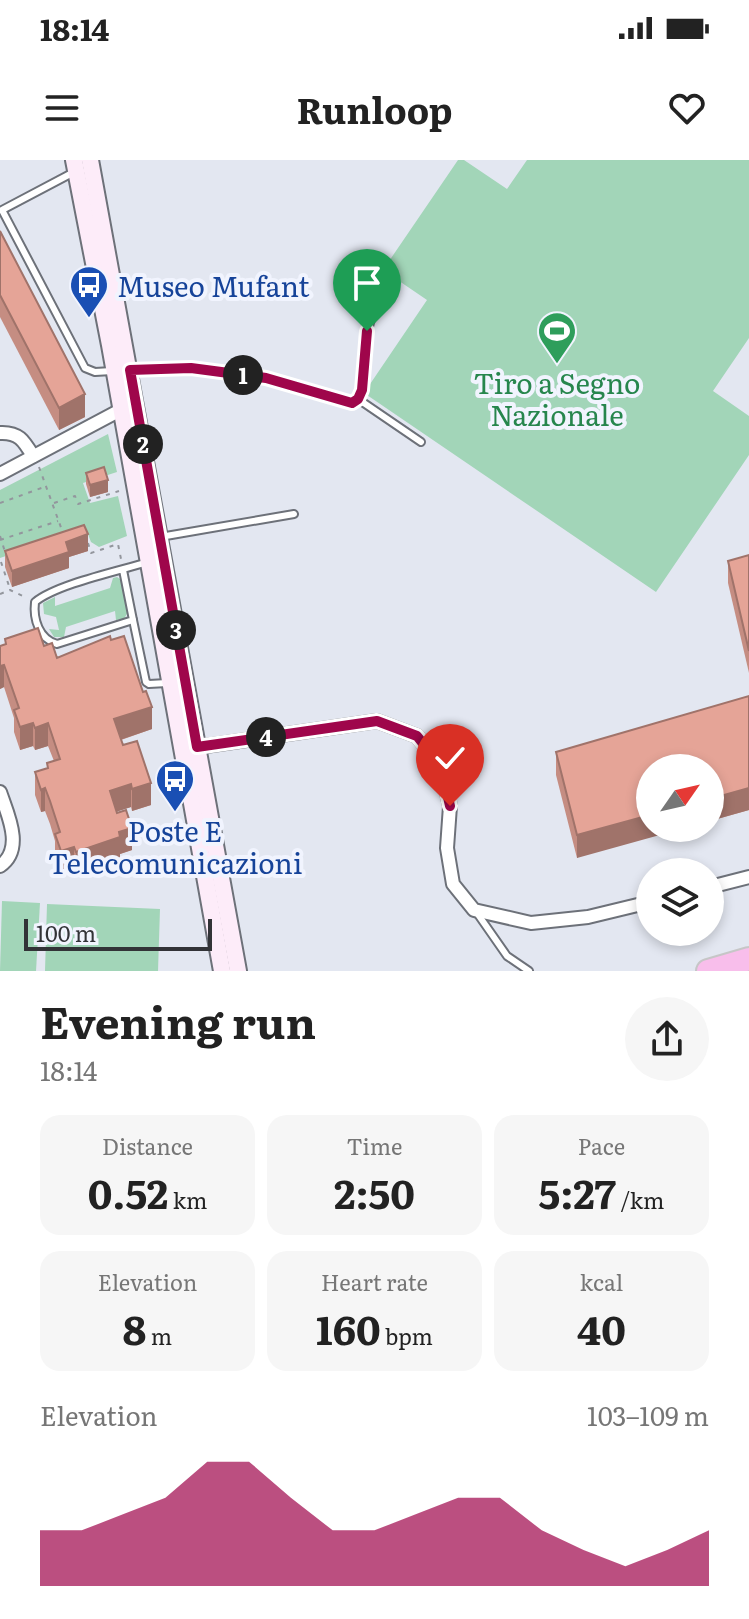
<!DOCTYPE html>
<html lang="en">
<head>
<meta charset="utf-8">
<style>
	body { margin:0; font-family:Literata,serif; background:#f6f6f6; color:#222; height:100vh; display:flex; flex-direction:column; font-size:30px; white-space:nowrap }
	* { box-sizing:border-box; margin:0 }
	p { font-size:26px; color:#767676 }
	.icon { flex:none; width:44px; height:44px; fill:none; stroke:currentColor; stroke-width:2; stroke-linecap:round; stroke-linejoin:round }
	.map { position:relative; height:811px; overflow:hidden }
	.sheet { display:flex; flex-direction:column; background:#fff; flex:1 }
	.sheet>* { flex:none }
	.needle { width:52px; rotate:56deg }
	.fabs { position:absolute; left:636px; top:594px; display:grid; gap:16px }
	.fabs a { display:grid; place-items:center; width:88px; height:88px; border-radius:50%; background:#fff; box-shadow:0 4px 12px #0003; font-size:40px }
	.scale { position:absolute; left:24px; bottom:20px; width:188px; box-sizing:border-box; padding-left:8px; border:4px solid #323337; border-top:0; font-size:22px; line-height:28px; white-space:nowrap; color:#323337; -webkit-text-stroke:6px #f1f4fe; paint-order:stroke }
	.pin { position:absolute; display:grid; place-items:center; width:68px; height:68px; color:#fff; margin:-82px -34px; border-radius:50% 50% 50% 0; rotate:-45deg; box-shadow:0 0 8px #0007 }
	.pin .icon { rotate:45deg }
	.km { position:absolute; width:40px; height:40px; margin:-20px; border-radius:50%; background:#222; color:#fff; font-size:22px; line-height:40px; text-align:center }
	.round { display:grid; place-items:center; flex:none; width:84px; height:84px; border-radius:42px; background:#f6f6f6 }
	.head { display:flex; align-items:center; justify-content:space-between; height:136px; padding:0 40px }
	h1 { font-size:44px; font-weight:700; line-height:60px }
	.stats { display:grid; grid-template-columns:repeat(3,1fr); gap:12px; height:136px; padding:8px 40px }
	.stats div { display:grid; align-content:center; border-radius:20px; background:#f6f6f6; text-align:center }
	.stats b { font-size:40px; font-weight:700 }
	.stats small { font-size:22px; font-weight:400 }
	.stats p { font-size:22px }
	.chart { height:224px; padding:16px 40px }
	.chart p { display:flex; justify-content:space-between }
	.chart svg { width:100%; height:144px; margin-top:8px; fill:#9f064b; opacity:.7 }
	.status { display:flex; justify-content:space-between; align-items:center; height:56px; padding:0 40px; background:#fff; direction:ltr }
	.status svg { height:22px; fill:currentColor }
	header { display:flex; justify-content:space-between; align-items:center; height:104px; padding:0 40px; background:#fff; font-size:36px; font-weight:700 }
	.map>svg:first-child { display:block }
</style>
</head>
<body>
<div class="status"><b>18:14</b><svg viewBox="0 0 49 12"><path d="M0 12V9h3v3zM5 12V6h3v6zM10 12V3h3v9zM15 12V0h3v12zM26 1h20v11H26zM47 4h2v5h-2z"/></svg></div>
<header><svg class="icon" aria-label="menu" viewBox="0 0 24 24"><path d="M4 6h16M4 12h16M4 18h16"/></svg>Runloop<svg class="icon" aria-label="heart" viewBox="0 0 24 24"><path d="M12 20l-8-8c-3-5 5-10 8-4 3-6 11-1 8 4z"/></svg></header>
<div class="map">
<svg width="749" height="811" viewBox="0 0 749 811">
	<rect width="100%" height="100%" fill="#e3e7f1"/>
	<!-- green -->
	<g fill="#a2d5b8">
		<path d="M458 0H464L507 29 527 0H749V178L713 231 749 256V295L656 432 364 233 427 140 383 110Z"/>
		<path d="M108 274 117 312 83 323 90 343 118 336 127 376 99 387 91 382 86 369 0 398V330Z"/>
		<path d="M117 417 124 422 128 452 124 459 116 460 115 451 66 467 64 477H54L49 469 59 470 56 457 44 454 43 443 55 437V446L110 428 113 418Z"/>
		<path d="M2 741 40 743 36 811H0Z"/>
		<path d="M47 744 160 749 158 811H45Z"/>
	</g>
	<g fill="none" stroke-linecap="round" stroke-linejoin="round">
		<!-- lane casing -->
		<g stroke="#6d7179" stroke-width="10">
			<g id="lane">
				<path d="M76 11 2 50 85 208 95 212 112 211"/>
				<path d="M131 210 191 208 266 218 352 243 358 239 362 230C364 195 364 161 385 131"/>
				<path d="M358 239 421 282"/>
				<path d="M160 377 294 354"/>
				<path d="M123 410 133 460 57 484C39 479 33 459 35 442 57 424 119 411 148 402"/>
				<path d="M133 460 146 522 149 524 167 523"/>
				<path d="M477 753 507 796 529 811"/>
			</g>
		</g>
		<!-- street casing -->
		<g stroke="#6d7179" stroke-width="16">
			<g id="street">
				<path d="M0 273C19 272 24 281 33 296"/>
				<path d="M0 314 128 246"/>
				<path d="M192 588 377 561 417 576 441 606 450 646 447 688 453 724 474 750 531 763 588 757 650 742"/>
				<path d="M0 632C7 653 25 689 0 706"/>
				<path d="M710 727 749 717"/>
			</g>
		</g>
		<!-- secondary casing -->
		<g stroke="#6d7179" stroke-width="20">
			<g id="secondary">
				<path d="M74 0 110 185 222 811"/>
				<path d="M90 0 238 811"/>
			</g>
		</g>
		<!-- highway casing -->
		<g stroke="#c6c6c7" stroke-width="26">
			<path id="highway" d="M708 811 749 799"/>
		</g>
		<!-- path -->
		<g stroke="#93969d" stroke-width="2" stroke-dasharray="4 6" stroke-linecap="butt">
			<path d="M39 307 63 373"/>
			<path d="M0 343 47 326"/>
			<path d="M54 343 75 336 78 344 119 331"/>
			<path d="M0 376 6 395"/>
			<path d="M0 380 58 361"/>
			<path d="M88 383 91 393 118 384 121 399"/>
			<path d="M1 402 10 429"/>
			<path d="M0 434 10 430 25 437"/>
		</g>
		<!-- lane -->
		<use href="#lane" stroke="#fff" stroke-width="6"/>
		<!-- street -->
		<use href="#street" stroke="#fff" stroke-width="12"/>
		<!-- secondary -->
		<use href="#secondary" stroke="#fdecf9" stroke-width="16"/>
		<!-- highway -->
		<use href="#highway" stroke="#f8beeb" stroke-width="22"/>
	</g>
	<!-- wall -->
	<g fill="#c58d82">
		<path d="M0 71 85 257 59 270 0 157Z"/>
		<path d="M86 313 108 332 90 337 86 324Z"/>
		<path d="M5 391H88L69 397V408L12 427 5 407Z"/>
		<path d="M749 395V513L728 423V401Z"/>
		<path d="M5 479 44 486 152 569 121 580 151 645 132 651 131 647 117 651 132 690 120 694V699L76 714 74 709 61 714 55 696V681L50 664 45 651 41 652 35 635V612L47 608V603L54 601 48 586 35 590 33 586 20 590 14 572V558L4 527 0 529V486L5 484Z"/>
		<path d="M749 536V650L710 661V608L577 698 556 615V592Z"/>
	</g>
	<!-- shaded-wall -->
	<g fill="#a0736a">
		<path d="M85 234V257L59 270V248Z"/>
		<path d="M108 320V332L90 337V325Z"/>
		<path d="M88 374V391L69 397V408L12 427V411L66 382Z"/>
		<path d="M4 505V527L0 529V506Z"/>
		<path d="M152 547V569L114 582V559Z"/>
		<path d="M33 563V586L20 590V567Z"/>
		<path d="M48 563V586L35 590V568Z"/>
		<path d="M151 623V645L132 651V629Z"/>
		<path d="M131 624V647L110 654V631Z"/>
		<path d="M45 628V651L41 652V630Z"/>
		<path d="M749 628V650L710 661V639Z"/>
		<path d="M650 655V668H685L577 698V675Z"/>
		<path d="M132 668V690L120 694V699L76 714V692L119 672Z"/>
		<path d="M74 687V709L61 714V691Z"/>
	</g>
	<!-- building -->
	<g fill="#e5a497" stroke="#a0736a" stroke-width="2">
		<path d="M0 71 85 234 59 248 0 135Z"/>
		<path d="M104 307 108 320 90 325 86 313Z"/>
		<path d="M84 365 88 374 66 382 69 392 12 411 5 391Z"/>
		<path d="M749 395V491L728 401Z"/>
		<path d="M38 468 44 486 52 483 57 498 110 476 111 480 124 476 143 532 146 531 152 547 114 559 123 585 137 581 151 623 132 629 131 624 110 631 117 653 126 650 132 668 119 672 120 677 76 692 74 687 61 691 55 674 60 672 50 641 45 628 41 630 35 612 48 608 47 603 60 599 48 563 35 568 33 563 20 567 14 550 19 548 4 505 0 506V486L6 484 5 479Z"/>
		<path d="M749 536V628L710 639V608H650V655L577 675 556 592Z"/>
	</g>
	<g fill="none" stroke-linecap="round" stroke-linejoin="round">
		<!-- route casing -->
		<g stroke="#fff" stroke-width="16">
			<path id="route" d="M367 171 362 230 358 239 352 243 266 218 191 208 130 210 197 587 377 561 417 576 441 606 450 646"/>
		</g>
		<!-- route -->
		<use href="#route" stroke="#9f064b" stroke-width="10"/>
	</g>
	<!-- icons -->
	<defs>
		<g id="bus-pin" transform="scale(2)"><path d="M0 17L-7.5 6A9.5 9.5 0 1 1 7.5 6Z" fill="#1a4fb4" stroke="#f1f4fe"/><path d="M-5-6H5V4H4V6H2V4H-2V6H-4V4H-5ZM-3.5-4V0h7V-4ZM-3.5 1.2v1.5H-2V1.2ZM2 1.2v1.5H3.5V1.2Z" fill="#fff"/></g>
		<g id="stadium-pin" transform="scale(2)"><path d="M0 17L-7.5 6A9.5 9.5 0 1 1 7.5 6Z" fill="#2e9e5b" stroke="#f1f4fe"/><path d="M0-5a6.5 5 0 1 0 0 10a6.5 5 0 1 0 0-10ZM-3.5-1.8h7v3.6h-7Z" fill="#fff"/></g>
	</defs>
	<g fill-rule="evenodd">
		<use href="#bus-pin" x="89" y="125"/>
		<use href="#stadium-pin" x="557" y="171"/>
		<use href="#bus-pin" x="175" y="619"/>
	</g>
	<g text-anchor="middle" dominant-baseline="central" stroke-width="8" stroke-linejoin="round" paint-order="stroke">
		<!-- transit labels -->
		<g font-size="28" fill="#164399" stroke="#f1f4fe" text-anchor="start">
			<text x="117" y="125">Museo Mufant</text>
			<text x="175" y="670" text-anchor="middle">Poste E<tspan x="175" dy="32">Telecomunicazioni</tspan></text>
		</g>
		<!-- leisure labels -->
		<g font-size="28" fill="#27864d" stroke="#f1f4fe">
			<text x="557" y="222">Tiro a Segno<tspan x="557" dy="32">Nazionale</tspan></text>
		</g>
	</g>
</svg>
<div class="fabs">
<a><svg class="needle" viewBox="-14 -14 28 28"><path d="M0-13l5 13h-10z" fill="#e53935"/><path d="M0 13l5-13h-10z" fill="#767676"/></svg></a>
<a><svg class="icon" aria-label="layers" viewBox="0 0 24 24"><path d="M12 4l9 5-9 5-9-5zM3 14l9 5 9-5"/></svg></a>
</div>
<div class="scale">100 m</div>
<div class="pin" style="left:367px;top:171px;background:#1e9e55"><svg class="icon" aria-label="arrive" viewBox="0 0 24 24"><path d="M6 21V4h12l-3 4 3 4H6"/></svg></div>
<div class="pin" style="left:450px;top:646px;background:#d93025"><svg class="icon" aria-label="check" viewBox="0 0 24 24"><path d="M5 12l5 5 9-10"/></svg></div>
<b class="km" style="left:243px;top:215px">1</b>
<b class="km" style="left:143px;top:284px">2</b>
<b class="km" style="left:176px;top:470px">3</b>
<b class="km" style="left:266px;top:577px">4</b>
</div>
<section class="sheet">
<div class="head"><div><h1>Evening run</h1><p>18:14</p></div><a class="round"><svg class="icon" aria-label="share" viewBox="0 0 24 24"><path d="M12 15V3M7 8l5-5 5 5M5 13v7h14v-7"/></svg></a></div>
<div class="stats">
<div><p>Distance</p><b>0.52<small> km</small></b></div>
<div><p>Time</p><b>2:50</b></div>
<div><p>Pace</p><b>5:27<small> /km</small></b></div>
</div>
<div class="stats">
<div><p>Elevation</p><b>8<small> m</small></b></div>
<div><p>Heart rate</p><b>160<small> bpm</small></b></div>
<div><p>kcal</p><b>40</b></div>
</div>
<div class="chart"><p><span>Elevation</span>103–109 m</p>
<svg viewBox="0 0 160 44" preserveAspectRatio="none"><path d="M0 44V27L10 27L20 22L30 17L40 6L50 6L60 17L70 27L80 27L90 22L100 17L110 17L120 27L130 33L140 38L150 33L160 27V44z"/></svg>
</div>
</section>
</body>
</html>
